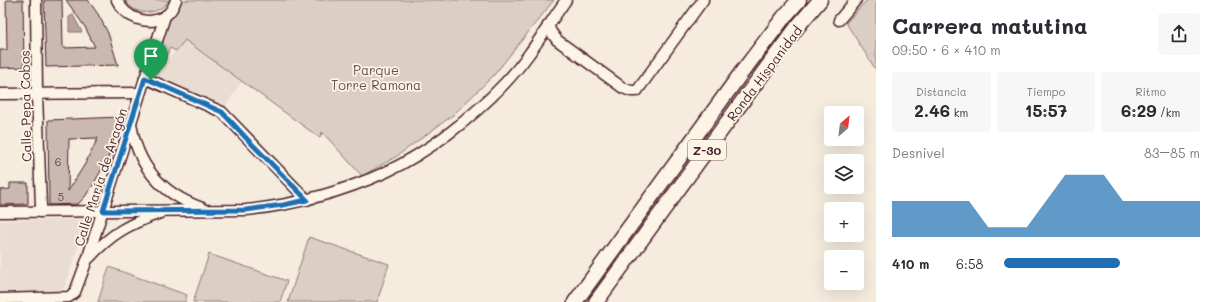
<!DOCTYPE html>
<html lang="es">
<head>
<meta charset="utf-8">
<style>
	body { margin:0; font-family:Mali,sans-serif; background:#f7f7f7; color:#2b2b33; height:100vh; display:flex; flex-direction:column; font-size:15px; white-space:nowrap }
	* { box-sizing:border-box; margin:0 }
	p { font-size:13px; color:#7c7c81 }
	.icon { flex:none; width:22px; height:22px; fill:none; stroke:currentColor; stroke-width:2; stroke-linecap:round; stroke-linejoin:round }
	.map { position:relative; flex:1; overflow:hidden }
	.drawer { display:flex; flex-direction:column; background:#fff; width:340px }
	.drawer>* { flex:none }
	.needle { width:26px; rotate:28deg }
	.controls { position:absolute; left:824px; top:106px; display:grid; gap:8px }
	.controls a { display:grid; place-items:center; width:40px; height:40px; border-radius:4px; background:#fff; box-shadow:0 4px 16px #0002; font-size:20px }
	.pin { position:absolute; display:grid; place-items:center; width:34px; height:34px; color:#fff; margin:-41px -17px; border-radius:50% 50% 50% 0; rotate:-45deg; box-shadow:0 0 4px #0007 }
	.pin .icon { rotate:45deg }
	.round { display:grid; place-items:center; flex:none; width:42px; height:42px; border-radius:4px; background:#f7f7f7 }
	.overview { display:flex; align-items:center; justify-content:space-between; height:68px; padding:0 16px }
	h1 { font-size:22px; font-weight:700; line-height:30px }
	.metrics { display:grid; grid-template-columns:repeat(3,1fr); gap:6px; height:68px; padding:4px 16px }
	.metrics div { display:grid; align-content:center; border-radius:4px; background:#f7f7f7; text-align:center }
	.metrics b { font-size:17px; font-weight:700 }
	.metrics small { font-size:11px; font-weight:400 }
	.metrics p { font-size:11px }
	.chart { height:112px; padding:8px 16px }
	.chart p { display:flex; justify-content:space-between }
	.chart svg { width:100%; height:72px; margin-top:4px; fill:#1f6fb2; opacity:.7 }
	ul { padding:0 16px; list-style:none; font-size:13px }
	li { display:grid; grid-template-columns:64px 48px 1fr; align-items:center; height:30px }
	li i { height:10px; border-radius:5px; background:#1f6fb2 }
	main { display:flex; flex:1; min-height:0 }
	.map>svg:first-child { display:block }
</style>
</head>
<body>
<main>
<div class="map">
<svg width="876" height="302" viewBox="0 0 876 302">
	<rect width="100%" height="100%" fill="#f5ecde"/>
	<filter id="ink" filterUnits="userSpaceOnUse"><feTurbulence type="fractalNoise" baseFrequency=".025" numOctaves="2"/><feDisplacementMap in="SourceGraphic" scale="8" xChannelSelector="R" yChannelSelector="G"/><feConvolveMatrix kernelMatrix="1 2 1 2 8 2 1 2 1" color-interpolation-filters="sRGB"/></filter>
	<g filter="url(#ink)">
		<!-- built -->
		<g fill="#e8ddd0">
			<path d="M185 40 242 81 222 112 151 80Z"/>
			<path d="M85 219 86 221 65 287 57 291 0 293V221Z"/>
		</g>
		<!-- green -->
		<g fill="#dbcec4" stroke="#927678">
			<path d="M125 0H169C159 16 135 17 125 0Z"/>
			<path d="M180 0H554L494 75 453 115 397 156 362 176 322 132 320 138 185 40 176 51 170 48 157 74 150 70 163 30Z"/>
			<path d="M867 0H876V70L846 23Z"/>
			<path d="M309 237 389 264 377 302H288Z"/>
			<path d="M209 254 287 281 280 302H193Z"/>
			<path d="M109 267 187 295 185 302H98Z"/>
		</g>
		<!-- water -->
		<path fill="#b8a39e" stroke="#8c6e70" d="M73 15 82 32H69V17Z"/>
		<!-- building -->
		<g fill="#cab9b1" stroke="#4a1f2b" fill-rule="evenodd">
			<path d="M6 0H23L24 67 0 68V50H7Z"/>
			<path d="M44 0H62L63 48 95 47 85 27 66 0H88L98 14 108 33 118 65 46 67Z"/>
			<path d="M120 117 108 158 93 185 84 198 78 204 49 205 48 120ZM98 138 85 164 68 191 69 139Z"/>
			<path d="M10 183H28V204L0 205V190L10 189Z"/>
		</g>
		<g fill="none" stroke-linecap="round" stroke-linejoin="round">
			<!-- minor casing -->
			<g stroke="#4a1f2b" stroke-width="13">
				<g id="minor">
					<path d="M36 0 37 94 41 206 40 212"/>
					<path d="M117 0C125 18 148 27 165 16 171 12 174 6 176 0"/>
					<path d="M839 20 856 0"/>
					<path d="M548 25 551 32 557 40 623 88 631 91H637L703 0"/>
					<path d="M145 78 222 112 307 200"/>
					<path d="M0 94 140 93"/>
					<path d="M131 123C137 166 162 194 202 208"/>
					<path d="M0 212 246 210C294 205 342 192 386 172 429 152 473 117 505 83 529 58 546 28 566 0"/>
					<path d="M90 257C112 233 129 224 160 213"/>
					<path d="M0 299 69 297 75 292 87 260 165 16"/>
				</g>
			</g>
			<!-- highway casing -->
			<g stroke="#4a1f2b" stroke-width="17">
				<g id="highway">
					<path d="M575 302 739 76 784 17 799 0"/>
					<path d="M596 302 774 58 798 26 820 0"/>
				</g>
			</g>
			<!-- minor -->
			<use href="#minor" stroke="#fcf5e5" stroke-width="10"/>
			<!-- highway -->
			<use href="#highway" stroke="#fcf5e5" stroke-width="14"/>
		</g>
	</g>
	<g fill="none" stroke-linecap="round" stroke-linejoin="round" filter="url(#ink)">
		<!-- route casing -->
		<g stroke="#fff" stroke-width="8">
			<path id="route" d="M145 78 222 112 248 140 307 200 283 205 246 210 103 211Z"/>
		</g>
		<!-- route -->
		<use href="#route" stroke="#1f6fb2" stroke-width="5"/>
	</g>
	<g text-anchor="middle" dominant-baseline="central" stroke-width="3.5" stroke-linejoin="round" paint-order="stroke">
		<!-- number labels -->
		<g font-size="11" fill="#6a464c">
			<text x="58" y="161">6</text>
			<text x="61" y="196">5</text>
		</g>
		<!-- shield labels -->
		<rect fill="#fcf5e5" stroke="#7f5f63" stroke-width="1" x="688" y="140" width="38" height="20" rx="3"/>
		<g font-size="12" font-weight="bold" fill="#4a1f2b">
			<text x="707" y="150">Z-30</text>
		</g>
		<!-- park labels -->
		<g font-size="13" fill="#6e4b51" stroke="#fcf5e5">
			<text x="376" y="69">Parque<tspan x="376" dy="15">Torre Ramona</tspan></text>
		</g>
		<!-- street labels -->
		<g font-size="13" fill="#4a1f2b" stroke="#fcf5e5">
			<text transform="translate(764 73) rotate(-53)">Ronda Hispanidad</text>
			<text transform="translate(25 106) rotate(-91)">Calle Pepa Cobos</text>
			<text transform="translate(100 177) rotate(-72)">Calle María de Aragón</text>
		</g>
	</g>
</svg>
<div class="controls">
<a><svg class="needle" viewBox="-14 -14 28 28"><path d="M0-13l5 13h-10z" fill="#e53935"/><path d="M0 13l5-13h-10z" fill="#7c7c81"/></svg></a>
<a><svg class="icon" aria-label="layers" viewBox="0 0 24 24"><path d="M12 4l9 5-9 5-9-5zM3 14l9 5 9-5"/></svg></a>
<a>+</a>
<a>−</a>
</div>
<div class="pin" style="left:151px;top:80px;background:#1e9e55"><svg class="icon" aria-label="arrive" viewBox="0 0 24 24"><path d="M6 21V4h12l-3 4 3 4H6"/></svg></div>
</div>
<section class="drawer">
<div class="overview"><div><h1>Carrera matutina</h1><p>09:50 · 6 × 410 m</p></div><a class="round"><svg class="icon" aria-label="share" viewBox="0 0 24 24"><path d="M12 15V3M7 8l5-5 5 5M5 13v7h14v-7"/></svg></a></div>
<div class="metrics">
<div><p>Distancia</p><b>2.46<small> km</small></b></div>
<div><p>Tiempo</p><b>15:57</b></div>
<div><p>Ritmo</p><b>6:29<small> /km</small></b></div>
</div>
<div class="chart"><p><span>Desnivel</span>83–85 m</p>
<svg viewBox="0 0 160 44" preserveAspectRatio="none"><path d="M0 44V22L10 22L20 22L30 22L40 22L50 38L60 38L70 38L80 22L90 6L100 6L110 6L120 22L130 22L140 22L150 22L160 22V44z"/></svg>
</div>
<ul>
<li><b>410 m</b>6:58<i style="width:59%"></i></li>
</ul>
</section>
</main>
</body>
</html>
